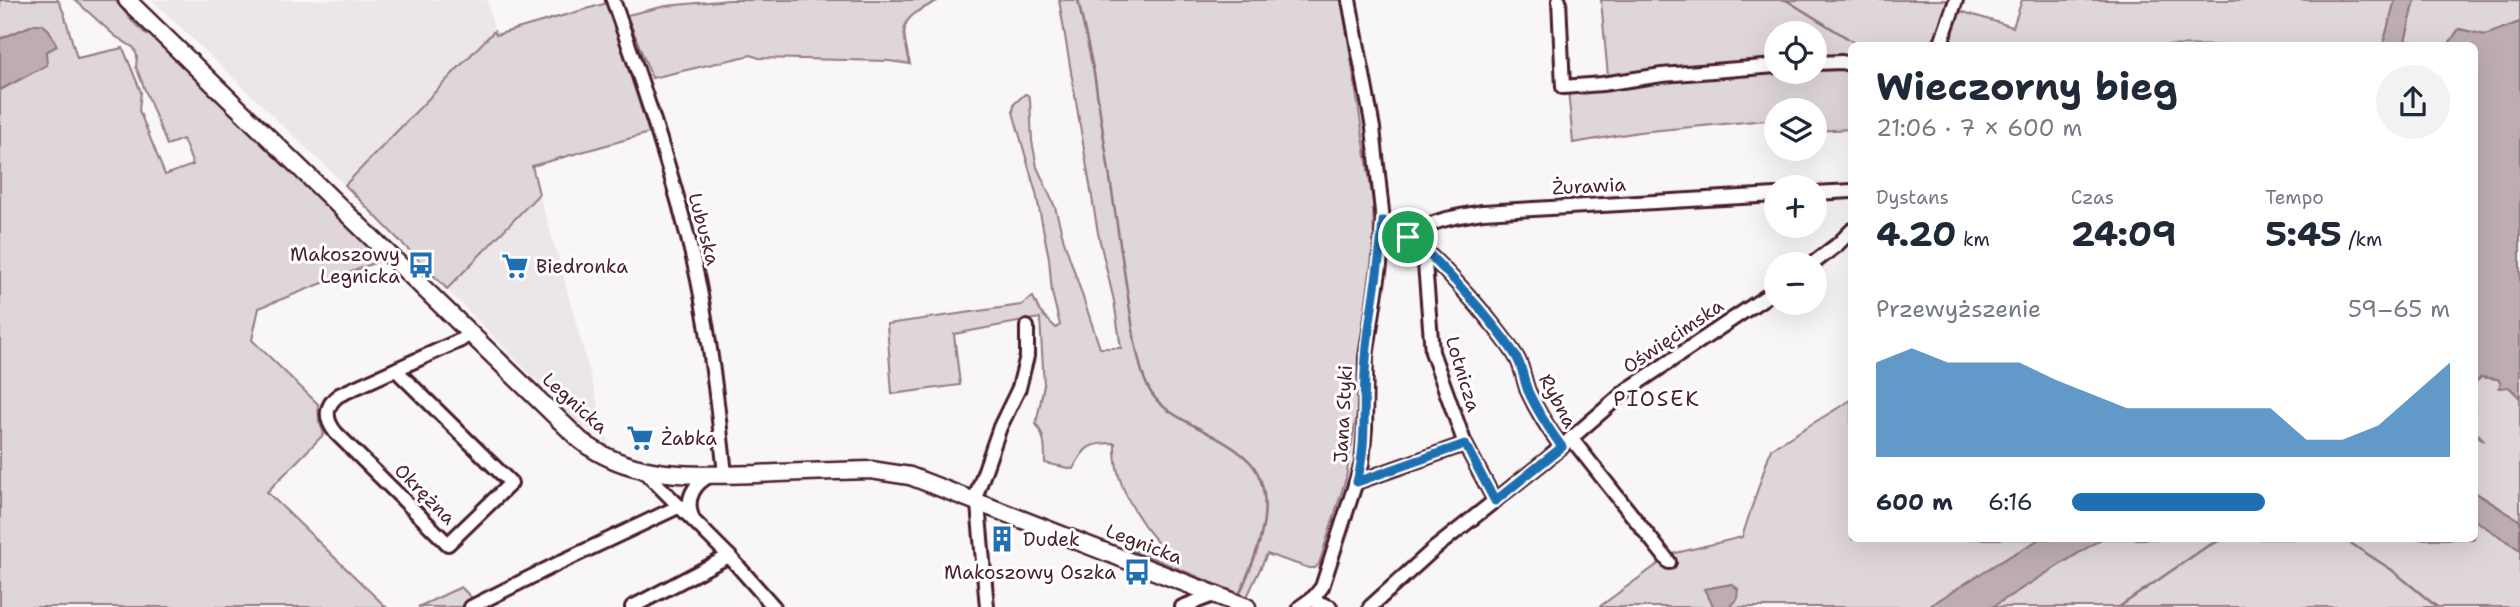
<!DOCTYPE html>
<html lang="pl">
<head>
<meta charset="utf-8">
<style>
	body { margin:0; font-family:"Shantell Sans",sans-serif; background:#f2f2f3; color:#1f2937; height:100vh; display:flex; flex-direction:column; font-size:26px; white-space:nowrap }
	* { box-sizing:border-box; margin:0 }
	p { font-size:23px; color:#747a83 }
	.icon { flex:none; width:38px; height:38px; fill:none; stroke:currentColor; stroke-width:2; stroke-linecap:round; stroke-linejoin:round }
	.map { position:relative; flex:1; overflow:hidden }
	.panel { position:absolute; left:1848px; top:42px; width:630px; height:500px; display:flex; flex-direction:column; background:#fff; border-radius:10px; box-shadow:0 7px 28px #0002 }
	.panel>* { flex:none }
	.fabs { position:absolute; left:1764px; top:21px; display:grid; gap:14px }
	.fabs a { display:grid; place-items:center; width:63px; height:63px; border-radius:50%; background:#fff; box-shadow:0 7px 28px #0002; font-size:35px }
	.pin { position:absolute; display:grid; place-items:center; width:60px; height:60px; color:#fff; margin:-30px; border:4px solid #fff; border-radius:50%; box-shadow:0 2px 7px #0007 }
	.round { display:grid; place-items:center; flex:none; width:74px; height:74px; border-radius:37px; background:#f2f2f3 }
	.summary { display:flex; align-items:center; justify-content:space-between; height:119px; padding:0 28px }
	h1 { font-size:38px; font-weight:700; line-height:52px }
	.stats { display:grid; grid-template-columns:repeat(3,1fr); gap:10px; height:119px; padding:7px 28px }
	.stats div { display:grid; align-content:center }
	.stats b { font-size:35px; font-weight:700 }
	.stats small { font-size:19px; font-weight:400 }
	.stats p { font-size:19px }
	.chart { height:196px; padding:14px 28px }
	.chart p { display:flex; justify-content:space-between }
	.chart svg { width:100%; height:126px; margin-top:7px; fill:#1f6fb2; opacity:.7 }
	ul { padding:0 28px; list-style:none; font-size:23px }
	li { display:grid; grid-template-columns:112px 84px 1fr; align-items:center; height:52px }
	li i { height:18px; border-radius:9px; background:#1f6fb2 }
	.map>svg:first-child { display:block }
</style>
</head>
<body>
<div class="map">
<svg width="2520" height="607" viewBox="0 0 2520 607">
	<rect width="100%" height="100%" fill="#f8f6f7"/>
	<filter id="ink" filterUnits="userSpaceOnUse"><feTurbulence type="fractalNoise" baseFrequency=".0143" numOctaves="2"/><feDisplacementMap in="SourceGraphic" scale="14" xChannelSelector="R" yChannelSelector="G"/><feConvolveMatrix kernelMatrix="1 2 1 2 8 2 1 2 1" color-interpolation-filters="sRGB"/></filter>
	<g filter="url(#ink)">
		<!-- built -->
		<g fill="#ebe6e8">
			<path d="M152 0H487L494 31 345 185Z"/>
			<path d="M539 194 559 261 609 444 578 423 447 289Z"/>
		</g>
		<!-- green -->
		<g fill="#ded6d9" stroke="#947a82" stroke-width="2">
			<path d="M0 0H58L64 13 77 58 123 48 141 92 139 110 165 175 193 165 183 139 167 145 136 67 137 56 134 48 115 36 75 0H115L131 20 147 35 150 33 387 258 259 308 252 340 318 404 319 421 324 434 267 492 386 607H0V90L47 65 35 24 0 39Z"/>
			<path d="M729 0H939C900 20 900 21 910 64L889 61 759 58 751 55 652 78 627 15 666 6Z"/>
			<path d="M1059 0H1342L1373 202 1374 240 1362 334 1357 414 1346 478 1319 564 1315 568H1309L1267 554 1247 597 1128 548 1133 542 1158 548C1157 538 1150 534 1144 525 1126 499 1114 475 1115 443 1089 443 1085 446 1073 469L1045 463C1045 449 1045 435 1036 424L1044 385 1040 318 954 334 960 385 892 394 887 324 1021 305 1033 297 1040 312 1056 328 1060 325 1052 293 1049 258 1036 193 1013 112 1014 104 1025 94 1028 95 1030 100 1032 141 1037 167 1055 207 1064 241 1100 348H1121L1114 301 1098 233Z"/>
			<path d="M1601 0H1952L1935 45 1852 46 1851 59 1848 57 1815 58V33H1776V62L1608 77Z"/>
			<path d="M2022 0H2395L2383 45 1945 46 1957 10 2013 27Z"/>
			<path d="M2415 0H2520V22L2485 35 2459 29 2448 45 2404 46Z"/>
			<path d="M607 3 649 133 532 166 539 194 447 289 345 185 494 31 496 35Z"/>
			<path d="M1815 66 1851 68V129L1815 131V110H1776V119L1639 132 1573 143 1568 90 1713 74 1815 72Z"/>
			<path d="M2481 377 2498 379 2501 384 2499 387H2509L2520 398V521L2475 492 2474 434 2485 441 2475 431 2474 383Z"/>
			<path d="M1851 400 1852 539H2040L1993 566 1928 607H1726L1730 606 1732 584 1705 589 1714 607H1599L1672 554 1742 537 1771 449Z"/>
			<path d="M2475 520 2520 550V607H1992L2101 539H2474Z"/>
			<path d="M461 587 474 600 461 607H418Z"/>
		</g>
		<!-- water -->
		<g fill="#bdadb0" stroke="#8f747b" stroke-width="2">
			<path d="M2395 0H2415L2404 45H2383Z"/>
			<path d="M2520 22V398L2509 387 2499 388 2501 384 2498 379 2481 377 2475 383 2474 46 2448 45 2459 29 2485 35Z"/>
			<path d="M35 24H42L49 30 57 46 46 52 47 65 0 90V39Z"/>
			<path d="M2474 492 2520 521V550L2475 520Z"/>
			<path d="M2040 539H2101L1992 607H1928L1993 566Z"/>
			<path d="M1732 584 1738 589 1737 599 1730 606 1714 607 1704 589Z"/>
		</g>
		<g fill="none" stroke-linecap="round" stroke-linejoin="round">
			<!-- stream -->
			<g stroke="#8f747b" stroke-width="2.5">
				<path d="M1078 0 1094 73 1135 343C1139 360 1142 379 1152 394 1164 412 1186 421 1204 431 1221 440 1250 455 1258 474 1276 512 1254 562 1238 597"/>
				<path d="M1786 0 1860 46"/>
				<path d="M2344 539 2392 570 2437 607"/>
				<path d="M2119 607 2206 547 2223 539"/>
			</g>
			<!-- minor casing -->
			<g stroke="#4a1f2b" stroke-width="18">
				<g id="minor">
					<path d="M613 0C645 91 677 185 698 280 711 344 718 409 725 474"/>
					<path d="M1559 0 1563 87 1602 84 1662 75 1776 66"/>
					<path d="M1940 46 1956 0"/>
					<path d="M1815 63 1842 62 1852 65"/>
					<path d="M1815 193 1852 191"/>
					<path d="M1383 221C1413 228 1503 331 1518 360 1523 370 1524 381 1528 391 1537 411 1549 430 1562 447"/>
					<path d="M1408 237C1428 220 1459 216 1483 212L1776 195"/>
					<path d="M1424 251 1432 352 1465 444 1495 501"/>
					<path d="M1812 264 1837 245 1852 230"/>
					<path d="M398 368 401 375 511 483 448 544 336 433C325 420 324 406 339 395L461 340 470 333"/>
					<path d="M1571 438 1669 562"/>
					<path d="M643 470 729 556 774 607"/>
					<path d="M1357 482 1465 444"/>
					<path d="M692 517C685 499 694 483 711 475"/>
					<path d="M1311 600 1330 607"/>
					<path d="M471 607 561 562 680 506"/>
					<path d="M632 607 729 556"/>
					<path d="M987 607 977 493 1000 427 1019 388 1027 356V327"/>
					<path d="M1182 607 1216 594"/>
					<path d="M1300 607 1314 597 1322 587 1362 463 1365 428 1366 357 1380 265 1383 221 1373 128 1349 0"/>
					<path d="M1370 607 1434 549 1546 460 1627 390 1776 290"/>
				</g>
			</g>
			<!-- major casing -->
			<g stroke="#4a1f2b" stroke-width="21">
				<path id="major" d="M127 0 580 440C632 481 695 475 757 474 795 472 833 471 871 470L910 476 1247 607"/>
			</g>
			<!-- minor -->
			<use href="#minor" stroke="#fff" stroke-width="12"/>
			<!-- major -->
			<use href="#major" stroke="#fff" stroke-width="16"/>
		</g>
	</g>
	<g fill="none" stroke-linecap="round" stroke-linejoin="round" filter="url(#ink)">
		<!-- route casing -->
		<g stroke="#fff" stroke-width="14">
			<path id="route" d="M1383 221C1413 228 1503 331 1518 360 1523 370 1524 381 1528 391 1537 411 1549 429 1562 447L1495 501 1465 444 1357 482C1368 441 1362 401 1366 359 1369 313 1380 268 1383 221Z"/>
		</g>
		<!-- route -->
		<use href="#route" stroke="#1f6fb2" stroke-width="9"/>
	</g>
	<!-- icons -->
	<defs>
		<g id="bus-bare" transform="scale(2.1)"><path d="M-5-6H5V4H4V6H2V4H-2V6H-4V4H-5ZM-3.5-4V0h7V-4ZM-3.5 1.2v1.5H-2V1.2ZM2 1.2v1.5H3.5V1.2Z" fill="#1f6fb2" stroke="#fff" stroke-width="2.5" paint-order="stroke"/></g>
		<g id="supermarket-bare" transform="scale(2.1)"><path d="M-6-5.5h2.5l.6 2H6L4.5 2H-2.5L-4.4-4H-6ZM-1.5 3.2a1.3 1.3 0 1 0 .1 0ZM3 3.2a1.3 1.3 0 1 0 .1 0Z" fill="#1f6fb2" stroke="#fff" stroke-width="2.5" paint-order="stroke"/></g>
		<g id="building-bare" transform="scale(2.1)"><path d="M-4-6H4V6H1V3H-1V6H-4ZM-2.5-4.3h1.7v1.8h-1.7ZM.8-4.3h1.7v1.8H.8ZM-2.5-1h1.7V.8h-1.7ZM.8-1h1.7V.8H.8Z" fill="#1f6fb2" stroke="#fff" stroke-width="2.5" paint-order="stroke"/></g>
	</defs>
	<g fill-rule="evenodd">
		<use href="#bus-bare" x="421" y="265"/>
		<use href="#supermarket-bare" x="515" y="266"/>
		<use href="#supermarket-bare" x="640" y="438"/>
		<use href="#building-bare" x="1002" y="539"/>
		<use href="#bus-bare" x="1137" y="572"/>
	</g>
	<g text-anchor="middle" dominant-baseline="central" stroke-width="6" stroke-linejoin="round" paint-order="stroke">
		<!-- street labels -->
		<g font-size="19" fill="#4a1f2b" stroke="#fff">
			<text transform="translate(1589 186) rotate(-3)">Żurawia</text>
			<text transform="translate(704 229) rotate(75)">Lubuska</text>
			<text transform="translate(1673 336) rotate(-34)">Oświęcimska</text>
			<text transform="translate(1463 374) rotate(73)">Lotnicza</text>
			<text transform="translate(1558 401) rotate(62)">Rybna</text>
			<text transform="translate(575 403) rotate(42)">Legnicka</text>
			<text transform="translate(1343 414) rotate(-87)">Jana Styki</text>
			<text transform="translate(425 494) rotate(45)">Okrężna</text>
			<text transform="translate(1144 544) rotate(21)">Legnicka</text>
		</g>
		<!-- poi labels -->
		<g font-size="19" fill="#4a1f2b" stroke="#fff" text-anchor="start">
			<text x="400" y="254" text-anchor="end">Makoszowy<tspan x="400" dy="22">Legnicka</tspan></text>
			<text x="536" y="266">Biedronka</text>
			<text x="661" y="438">Żabka</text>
			<text x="1023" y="539">Dudek</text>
			<text x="1116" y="572" text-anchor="end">Makoszowy Oszka</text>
		</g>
		<!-- neighbourhood labels -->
		<g font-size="21" letter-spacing="2" fill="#4a1f2b" stroke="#fff">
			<text x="1657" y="399">PIOSEK</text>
		</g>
	</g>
</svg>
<div class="fabs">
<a><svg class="icon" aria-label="locate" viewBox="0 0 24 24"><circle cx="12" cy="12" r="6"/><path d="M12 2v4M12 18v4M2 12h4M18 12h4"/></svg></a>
<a><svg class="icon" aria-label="layers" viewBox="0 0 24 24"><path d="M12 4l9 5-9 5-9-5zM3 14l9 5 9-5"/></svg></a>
<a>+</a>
<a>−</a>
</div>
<div class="pin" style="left:1408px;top:237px;background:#1e9e55"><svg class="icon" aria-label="arrive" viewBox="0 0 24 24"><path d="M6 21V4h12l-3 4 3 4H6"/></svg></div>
<section class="panel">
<div class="summary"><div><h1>Wieczorny bieg</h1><p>21:06 · 7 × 600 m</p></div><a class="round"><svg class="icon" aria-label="share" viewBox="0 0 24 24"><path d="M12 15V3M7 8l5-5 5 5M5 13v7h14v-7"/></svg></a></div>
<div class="stats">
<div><p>Dystans</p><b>4.20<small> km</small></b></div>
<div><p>Czas</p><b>24:09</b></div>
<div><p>Tempo</p><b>5:45<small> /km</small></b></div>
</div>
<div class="chart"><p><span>Przewyższenie</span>59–65 m</p>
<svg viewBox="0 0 160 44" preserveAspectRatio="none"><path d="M0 44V11L10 6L20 11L30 11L40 11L50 17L60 22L70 27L80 27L90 27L100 27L110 27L120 38L130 38L140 33L150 22L160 11V44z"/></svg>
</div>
<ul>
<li><b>600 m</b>6:16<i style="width:51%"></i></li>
</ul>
</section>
</div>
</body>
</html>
